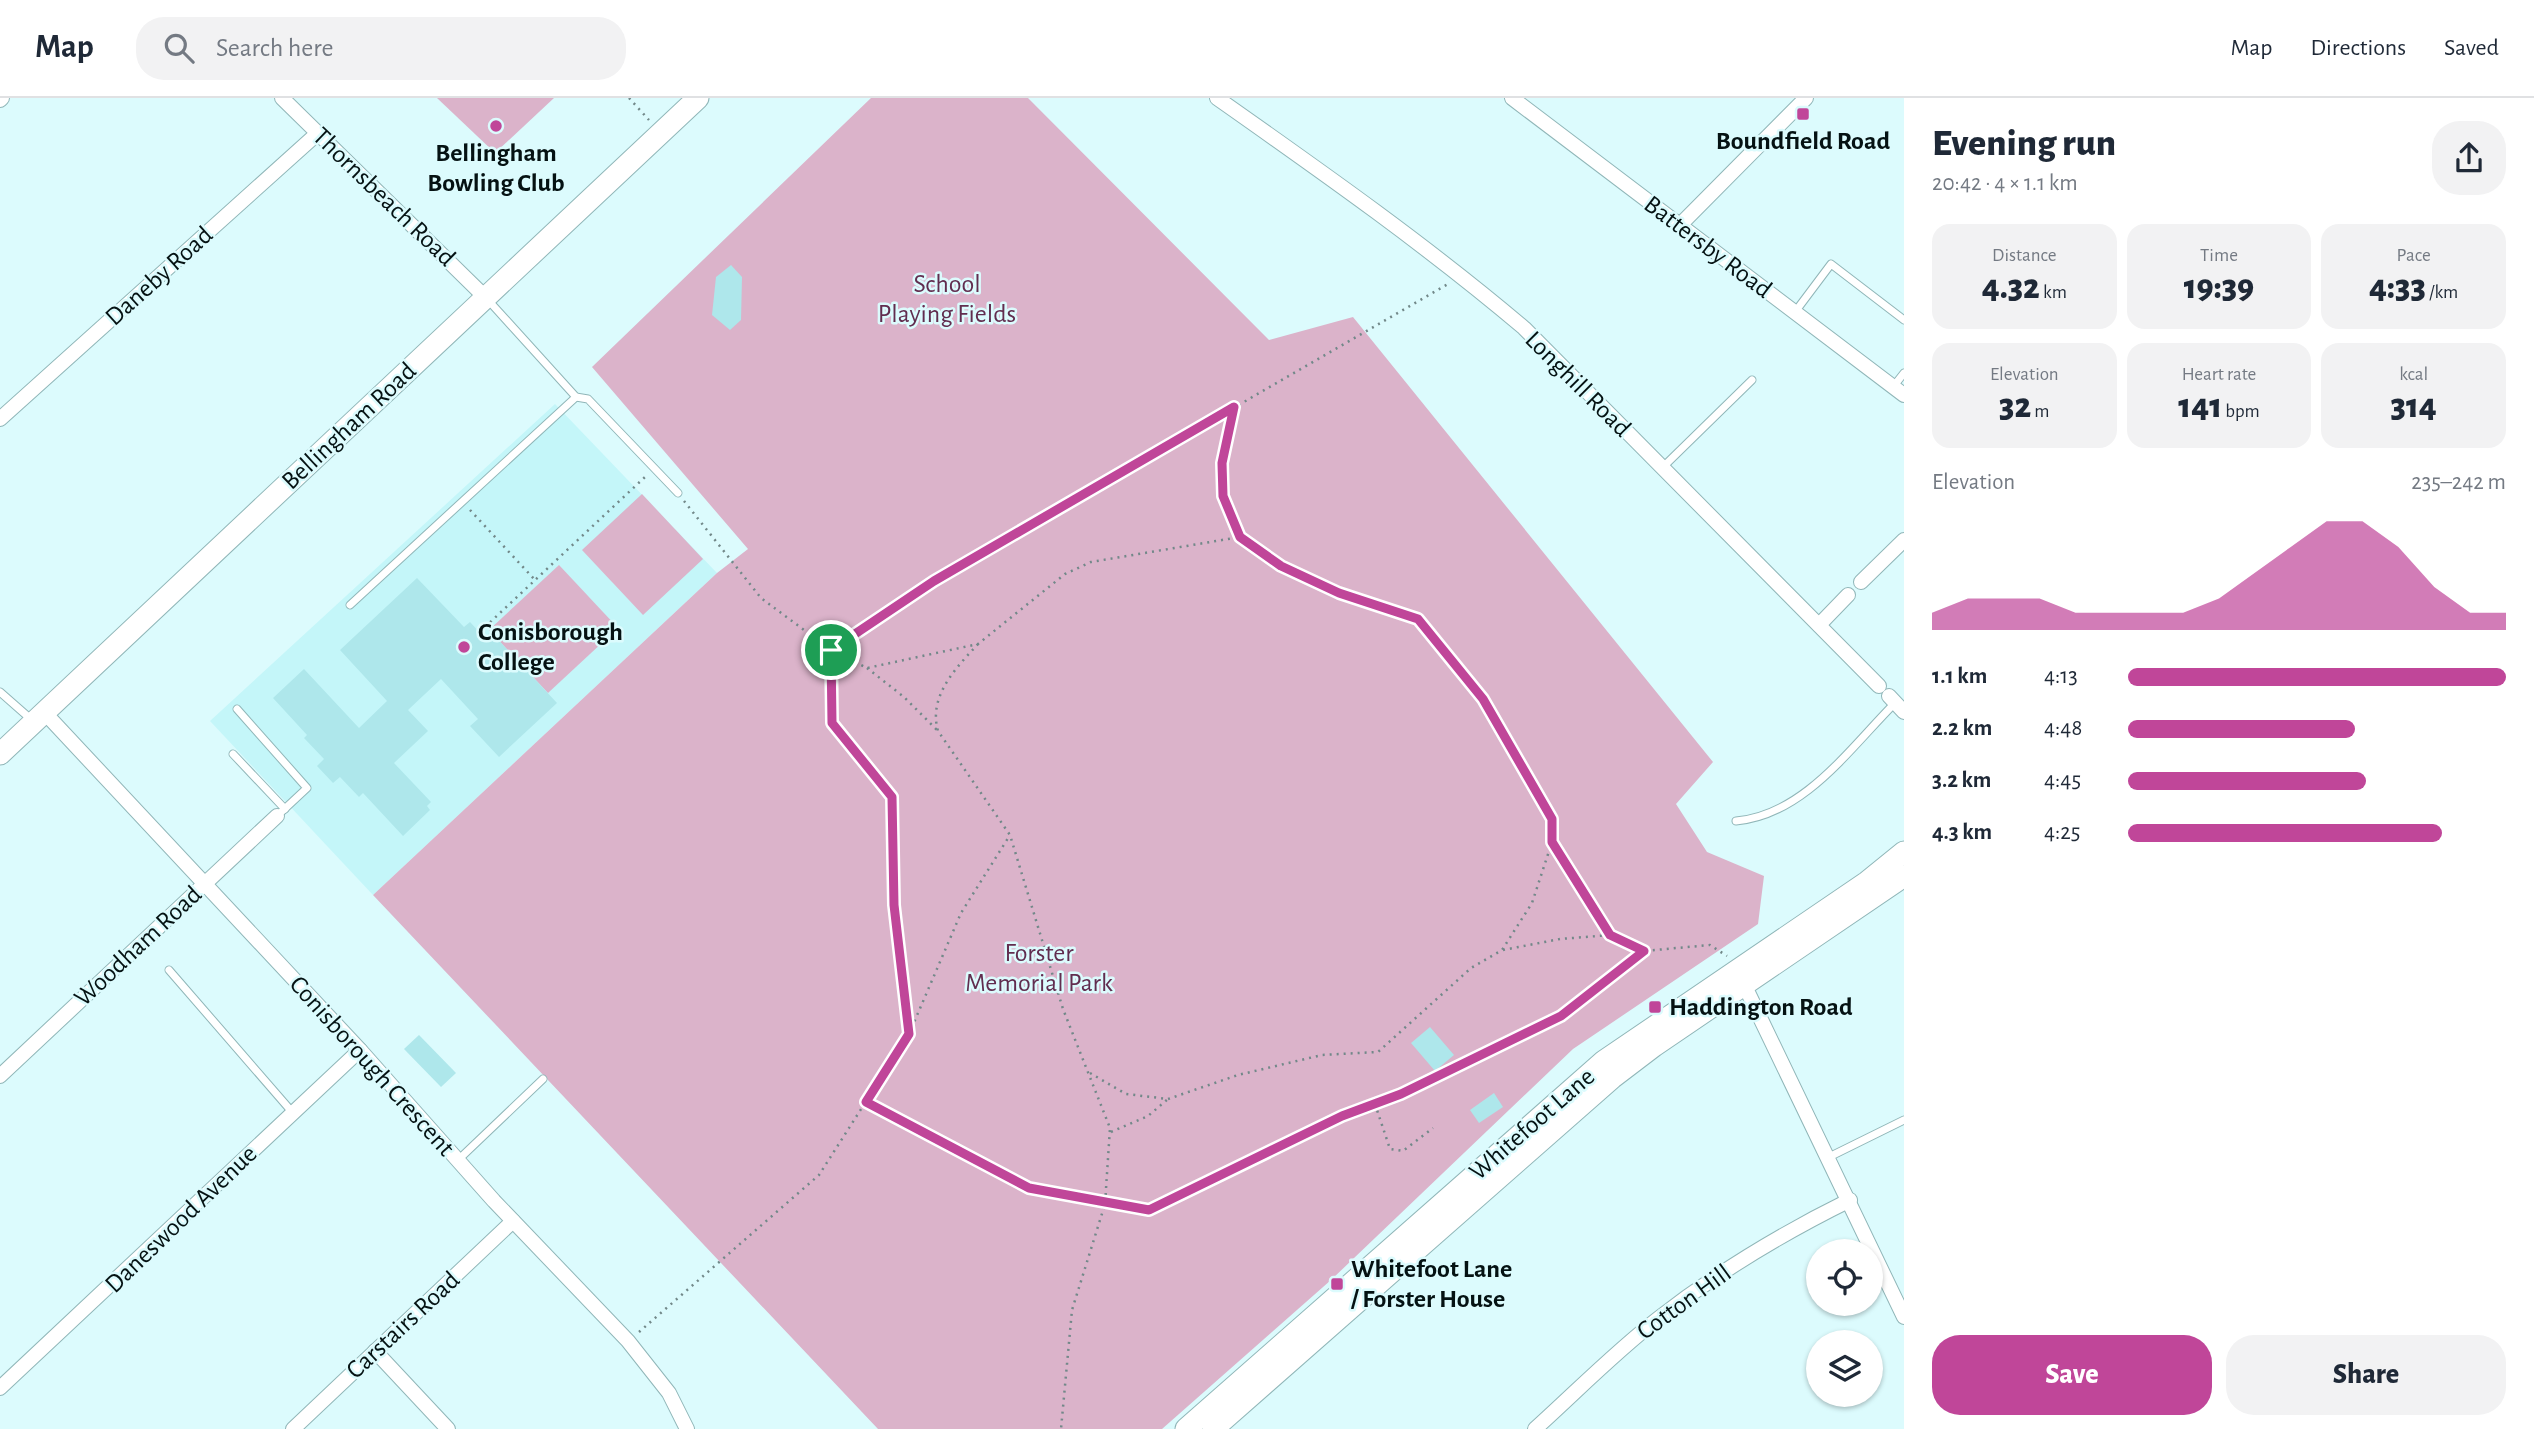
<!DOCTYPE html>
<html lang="en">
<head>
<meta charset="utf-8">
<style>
	body { margin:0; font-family:"Alegreya Sans",sans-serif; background:#f2f2f3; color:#1f2937; height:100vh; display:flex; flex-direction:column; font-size:26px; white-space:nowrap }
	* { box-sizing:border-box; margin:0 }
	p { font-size:23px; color:#747a83 }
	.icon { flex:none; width:38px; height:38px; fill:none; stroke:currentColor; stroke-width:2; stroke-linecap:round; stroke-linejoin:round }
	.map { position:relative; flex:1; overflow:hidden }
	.sheet { display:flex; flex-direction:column; background:#fff; width:630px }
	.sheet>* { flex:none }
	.fabs { position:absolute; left:1806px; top:1141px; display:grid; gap:14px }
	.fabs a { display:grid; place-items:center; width:77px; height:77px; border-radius:50%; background:#fff; box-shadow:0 2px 5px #0004; font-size:35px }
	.pin { position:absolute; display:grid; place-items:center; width:60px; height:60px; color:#fff; margin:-30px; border:4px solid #fff; border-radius:50%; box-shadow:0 2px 7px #0007 }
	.round { display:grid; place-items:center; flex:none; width:74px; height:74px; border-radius:28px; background:#f2f2f3 }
	.head { display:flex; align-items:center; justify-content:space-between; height:119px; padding:0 28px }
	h1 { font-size:38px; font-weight:800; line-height:52px }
	.figures { display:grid; grid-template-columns:repeat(3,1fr); gap:10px; height:119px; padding:7px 28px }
	.figures div { display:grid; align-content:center; border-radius:18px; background:#f2f2f3; text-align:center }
	.figures b { font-size:35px; font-weight:800 }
	.figures small { font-size:19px; font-weight:400 }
	.figures p { font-size:19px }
	.chart { height:196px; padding:14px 28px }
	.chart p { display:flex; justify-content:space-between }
	.chart svg { width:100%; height:126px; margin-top:7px; fill:#c04699; opacity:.7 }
	.cta { display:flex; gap:14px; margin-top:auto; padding:14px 28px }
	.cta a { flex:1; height:80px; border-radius:28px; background:#c04699; color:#fff; font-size:28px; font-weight:800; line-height:80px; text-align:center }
	.cta a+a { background:#f2f2f3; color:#1f2937 }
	ul { padding:0 28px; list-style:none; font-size:23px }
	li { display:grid; grid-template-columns:112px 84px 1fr; align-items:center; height:52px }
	li i { height:18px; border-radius:9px; background:#c04699 }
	header { display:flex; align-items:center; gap:42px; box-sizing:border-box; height:98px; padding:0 35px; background:#fff; border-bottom:2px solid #e0e1e3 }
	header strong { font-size:33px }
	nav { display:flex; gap:38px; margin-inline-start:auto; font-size:24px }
	.search { width:490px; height:63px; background:#f2f2f3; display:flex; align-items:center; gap:18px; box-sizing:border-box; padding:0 24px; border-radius:28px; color:#747a83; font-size:26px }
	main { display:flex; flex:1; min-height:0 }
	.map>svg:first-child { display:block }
</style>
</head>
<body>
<header>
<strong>Map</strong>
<div class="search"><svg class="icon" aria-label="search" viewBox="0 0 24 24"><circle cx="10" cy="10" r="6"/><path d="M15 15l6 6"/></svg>Search here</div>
<nav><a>Map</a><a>Directions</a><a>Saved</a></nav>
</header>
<main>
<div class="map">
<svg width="1904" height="1331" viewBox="0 0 1904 1331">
	<rect width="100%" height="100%" fill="#dcfbfd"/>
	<!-- built -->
	<path fill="#c4f6f9" d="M555 306 717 475 373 797 210 623Z"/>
	<!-- green -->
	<g fill="#dbb3ca">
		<path d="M437 0H554L495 55Z"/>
		<path d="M871 0H1028L1269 242 1353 219 1713 664 1676 706 1707 754 1764 778 1758 826 1573 951 1331 1182 1162 1331H878L373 797 717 475 748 451 592 269Z"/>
		<path d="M642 396 703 461 643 517 582 452Z"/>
		<path d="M559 467 618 530 548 595 489 532Z"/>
	</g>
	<!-- building -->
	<g fill="#aee7eb">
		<path d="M731 167 742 179 741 222 730 232 712 217 716 179Z"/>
		<path d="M417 480 464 529 470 524 484 539 491 534 557 605 499 659 470 628 478 621 441 581 408 612 428 633 394 665 431 704 427 708 430 712 403 738 363 695 359 699 340 679 333 685 317 668 324 661 304 640 307 637 273 600 304 571 359 630 387 603 340 552Z"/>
		<path d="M1430 929 1454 957 1435 973 1411 945Z"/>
		<path d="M419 937 456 975 441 989 404 951Z"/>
		<path d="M1494 995 1503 1009 1479 1025 1470 1012Z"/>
	</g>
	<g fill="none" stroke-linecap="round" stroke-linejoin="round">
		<!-- lane casing -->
		<g stroke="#90b6b8" stroke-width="9">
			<g id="lane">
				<path d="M488 202 576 299 588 301 678 395"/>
				<path d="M1795 214 1831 166 1904 222"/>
				<path d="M1893 289 1904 275"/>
				<path d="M1662 370 1752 282"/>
				<path d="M350 507 576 299"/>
				<path d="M0 594 33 623"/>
				<path d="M237 611 307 690 277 718"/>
				<path d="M233 656 285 711"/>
				<path d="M1736 723C1804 717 1850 650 1895 605"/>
				<path d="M169 872 293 1015"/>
				<path d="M1829 1059 1904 1022"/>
				<path d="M457 1063 543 981"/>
			</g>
		</g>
		<!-- street casing -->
		<g stroke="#90b6b8" stroke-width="16">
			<g id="street">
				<path d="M282 0 485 199"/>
				<path d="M1217 0C1322 74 1426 147 1524 230L1879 588"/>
				<path d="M1512 0 1904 297"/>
				<path d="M0 2 2 0"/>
				<path d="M1680 127 1806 0"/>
				<path d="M0 321 318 35"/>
				<path d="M1861 484 1904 442"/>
				<path d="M1819 527 1848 497"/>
				<path d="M1889 598 1904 614"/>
				<path d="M44 614 360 952 494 1103 628 1243 669 1295 687 1331"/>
				<path d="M1741 880 1904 1219"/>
				<path d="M0 978 277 718"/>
				<path d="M375 1253 448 1331"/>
				<path d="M0 1290 360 952"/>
				<path d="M293 1331 513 1123"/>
				<path d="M1535 1331C1576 1294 1615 1254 1659 1220 1718 1174 1783 1135 1850 1102"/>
			</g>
		</g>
		<!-- secondary casing -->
		<g stroke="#90b6b8" stroke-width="23">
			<g id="secondary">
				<path d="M0 656 698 0"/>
				<path d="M1186 1331 1604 963 1867 784 1904 754"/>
				<path d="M1213 1331 1612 980 1654 948 1904 778"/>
			</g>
		</g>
		<!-- path -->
		<g stroke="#728889" stroke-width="2.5" stroke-dasharray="2 5" stroke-linecap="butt">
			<path d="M629 0 649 22"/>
			<path d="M1234 309 1222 365 1223 398 1240 439"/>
			<path d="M684 403 761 500 831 552 867 570 978 546 1065 476 1091 464 1240 439 1281 468 1340 494 1418 521 1483 601 1552 721V744L1610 837 1644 853 1710 847 1727 858"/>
			<path d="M470 412 535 482"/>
			<path d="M485 529 645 379"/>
			<path d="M978 546C956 570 928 598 938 633L1010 737 1063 911 1110 1030 1105 1106 1072 1212 1061 1331"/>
			<path d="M867 570 904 599 938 633"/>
			<path d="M1503 852 1560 841 1610 837"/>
			<path d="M909 936 894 807 892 699 832 625 831 552 934 483 1448 186"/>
			<path d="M1090 975 1126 996 1168 1001 1238 977 1322 957 1378 954 1471 870 1502 852 1532 805 1552 744"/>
			<path d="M865 1004 1029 1090 1149 1112 1342 1018 1401 996 1561 918 1644 853"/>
			<path d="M1375 1006 1390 1051 1403 1053 1433 1030"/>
			<path d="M1111 1034 1148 1018 1168 1001"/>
			<path d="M639 1234 819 1077 909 936 961 815 1010 737"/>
		</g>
		<!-- lane -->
		<use href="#lane" stroke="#fff" stroke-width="7"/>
		<!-- street -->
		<use href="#street" stroke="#fff" stroke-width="14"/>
		<!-- secondary -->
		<use href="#secondary" stroke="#fff" stroke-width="21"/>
	</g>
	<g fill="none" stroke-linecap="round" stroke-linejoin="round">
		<!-- route casing -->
		<g stroke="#fff" stroke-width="14">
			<path id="route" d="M1234 309 1222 365 1223 398 1240 439 1281 468 1339 495 1418 521 1483 601 1552 721V744L1610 837 1644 853 1561 918 1401 996 1342 1018 1149 1112 1029 1090 866 1004 909 936 894 807 892 699 832 625 831 552 934 483Z"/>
		</g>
		<!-- route -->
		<use href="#route" stroke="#c04699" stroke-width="9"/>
	</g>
	<!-- markers -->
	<g fill="#c04699" stroke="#dcfbfd" stroke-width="2.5">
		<rect x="1796" y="9" width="14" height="14" rx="3.5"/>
		<circle cx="496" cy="28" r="7"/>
		<circle cx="464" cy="549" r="7"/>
		<rect x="1648" y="902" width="14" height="14" rx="3.5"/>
		<rect x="1330" y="1179" width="14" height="14" rx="3.5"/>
	</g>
	<g text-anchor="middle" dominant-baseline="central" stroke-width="5" stroke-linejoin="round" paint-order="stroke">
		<!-- poi labels -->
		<g font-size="26" font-weight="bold" fill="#051213" stroke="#dcfbfd" text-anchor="start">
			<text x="1803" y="43" text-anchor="middle">Boundfield Road</text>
			<text x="496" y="55" text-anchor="middle">Bellingham<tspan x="496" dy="30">Bowling Club</tspan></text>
			<text x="478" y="534">Conisborough<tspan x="478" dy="30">College</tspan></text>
			<text x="1669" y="909">Haddington Road</text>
			<text x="1351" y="1171">Whitefoot Lane<tspan x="1351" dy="30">/ Forster House</tspan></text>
		</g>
		<!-- street labels -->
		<g font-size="26" fill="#051213" stroke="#dcfbfd">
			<text transform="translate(384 99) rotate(44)">Thornsbeach Road</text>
			<text transform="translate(1708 149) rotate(37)">Battersby Road</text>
			<text transform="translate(159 178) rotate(-42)">Daneby Road</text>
			<text transform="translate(1578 286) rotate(45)">Longhill Road</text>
			<text transform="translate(349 328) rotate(-43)">Bellingham Road</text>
			<text transform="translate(138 848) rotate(-43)">Woodham Road</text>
			<text transform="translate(372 968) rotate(48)">Conisborough Crescent</text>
			<text transform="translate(1532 1026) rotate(-41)">Whitefoot Lane</text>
			<text transform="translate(181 1121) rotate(-44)">Daneswood Avenue</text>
			<text transform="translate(1684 1204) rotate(-36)">Cotton Hill</text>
			<text transform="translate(403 1227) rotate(-43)">Carstairs Road</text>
		</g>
		<!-- park labels -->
		<g font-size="26" fill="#612d4f" stroke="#dcfbfd">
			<text x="947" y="186">School<tspan x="947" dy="30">Playing Fields</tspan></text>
			<text x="1039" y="855">Forster<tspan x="1039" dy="30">Memorial Park</tspan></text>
		</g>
	</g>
</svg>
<div class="fabs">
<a><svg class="icon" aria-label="locate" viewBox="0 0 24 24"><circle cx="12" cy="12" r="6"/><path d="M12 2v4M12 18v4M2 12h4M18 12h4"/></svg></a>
<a><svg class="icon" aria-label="layers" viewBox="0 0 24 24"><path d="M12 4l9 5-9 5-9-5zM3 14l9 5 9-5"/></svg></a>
</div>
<div class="pin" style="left:831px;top:552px;background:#1e9e55"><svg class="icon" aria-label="arrive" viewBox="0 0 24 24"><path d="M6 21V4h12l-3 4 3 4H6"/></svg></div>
</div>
<section class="sheet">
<div class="head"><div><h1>Evening run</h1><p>20:42 · 4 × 1.1 km</p></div><a class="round"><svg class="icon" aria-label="share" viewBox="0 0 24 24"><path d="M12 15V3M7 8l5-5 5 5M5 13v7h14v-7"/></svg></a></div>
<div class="figures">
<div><p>Distance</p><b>4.32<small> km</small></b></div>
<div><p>Time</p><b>19:39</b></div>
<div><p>Pace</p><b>4:33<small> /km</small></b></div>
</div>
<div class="figures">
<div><p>Elevation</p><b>32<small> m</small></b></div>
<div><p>Heart rate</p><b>141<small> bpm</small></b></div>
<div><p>kcal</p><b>314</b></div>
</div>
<div class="chart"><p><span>Elevation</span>235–242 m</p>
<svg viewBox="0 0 160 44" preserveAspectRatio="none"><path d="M0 44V38L10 33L20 33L30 33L40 38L50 38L60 38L70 38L80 33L90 24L100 15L110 6L120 6L130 15L140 29L150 38L160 38V44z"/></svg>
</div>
<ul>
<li><b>1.1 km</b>4:13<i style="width:100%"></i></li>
<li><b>2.2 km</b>4:48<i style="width:60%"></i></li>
<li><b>3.2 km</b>4:45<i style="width:63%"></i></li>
<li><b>4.3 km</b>4:25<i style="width:83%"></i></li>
</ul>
<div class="cta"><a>Save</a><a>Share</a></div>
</section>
</main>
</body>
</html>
